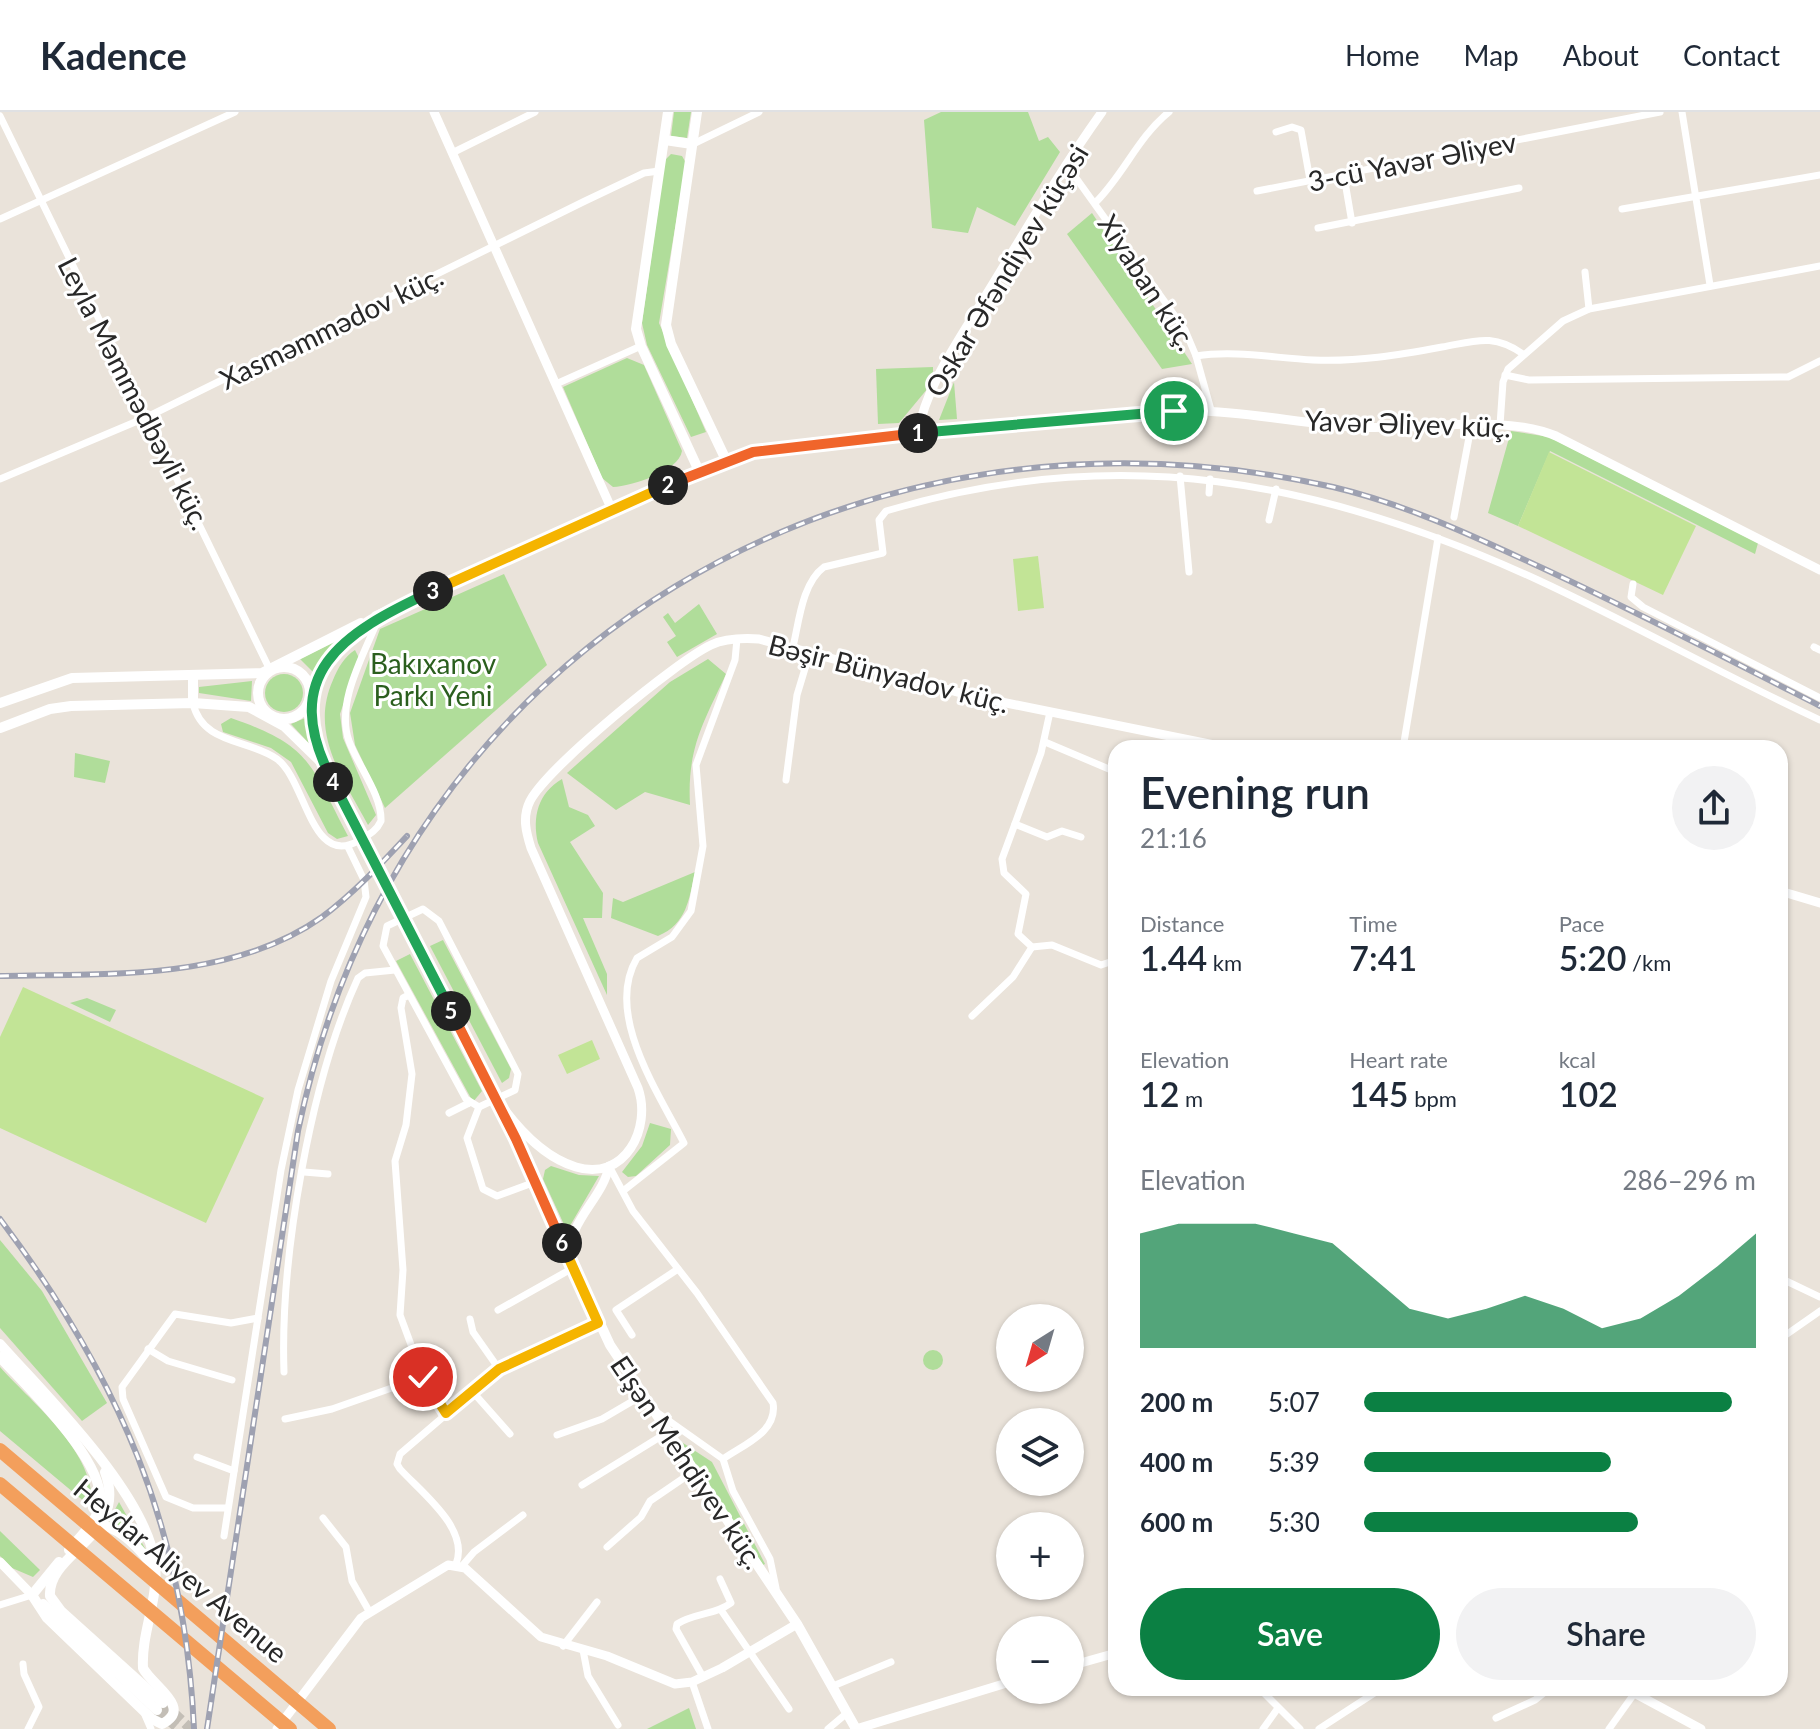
<!DOCTYPE html>
<html lang="en">
<head>
<meta charset="utf-8">
<style>
	body { margin:0; font-family:Lato,sans-serif; background:#f2f2f3; color:#1f2937; height:100vh; display:flex; flex-direction:column; font-size:30px; white-space:nowrap }
	* { box-sizing:border-box; margin:0 }
	p { font-size:26px; color:#747a83 }
	.icon { flex:none; width:44px; height:44px; fill:none; stroke:currentColor; stroke-width:2; stroke-linecap:round; stroke-linejoin:round }
	.map { position:relative; flex:1; overflow:hidden }
	.sheet { position:absolute; left:1108px; top:628px; width:680px; height:956px; display:flex; flex-direction:column; background:#fff; border-radius:24px; box-shadow:0 2px 6px #0004 }
	.sheet>* { flex:none }
	.needle { width:52px; rotate:217deg }
	.tools { position:absolute; left:996px; top:1192px; display:grid; gap:16px }
	.tools a { display:grid; place-items:center; width:88px; height:88px; border-radius:50%; background:#fff; box-shadow:0 2px 6px #0004; font-size:40px }
	.pin { position:absolute; display:grid; place-items:center; width:68px; height:68px; color:#fff; margin:-34px; border:4px solid #fff; border-radius:50%; box-shadow:0 2px 8px #0007 }
	.km { position:absolute; width:40px; height:40px; margin:-20px; border-radius:50%; background:#222; color:#fff; font-size:22px; line-height:40px; text-align:center }
	.round { display:grid; place-items:center; flex:none; width:84px; height:84px; border-radius:42px; background:#f2f2f3 }
	.overview { display:flex; align-items:center; justify-content:space-between; height:136px; padding:0 32px }
	h1 { font-size:44px; font-weight:600; line-height:60px }
	.stats { display:grid; grid-template-columns:repeat(3,1fr); gap:12px; height:136px; padding:8px 32px }
	.stats div { display:grid; align-content:center }
	.stats b { font-size:34px; font-weight:600 }
	.stats small { font-size:22px; font-weight:400 }
	.stats p { font-size:22px }
	.chart { height:224px; padding:16px 32px }
	.chart p { display:flex; justify-content:space-between }
	.chart svg { width:100%; height:144px; margin-top:8px; fill:#0b8043; opacity:.7 }
	.action { display:flex; gap:16px; margin-top:auto; padding:16px 32px }
	.action a { flex:1; height:92px; border-radius:48px; background:#0b8043; color:#fff; font-size:32px; font-weight:600; line-height:92px; text-align:center }
	.action a+a { background:#f2f2f3; color:#1f2937 }
	ul { padding:0 32px; list-style:none; font-size:26px }
	li { display:grid; grid-template-columns:128px 96px 1fr; align-items:center; height:60px }
	li i { height:20px; border-radius:10px; background:#0b8043 }
	header { display:flex; align-items:center; gap:48px; box-sizing:border-box; height:112px; padding:0 40px; background:#fff; border-bottom:2px solid #e0e1e3 }
	header strong { font-size:38px }
	nav { display:flex; gap:44px; margin-inline-start:auto; font-size:28px }
	.map>svg:first-child { display:block }
</style>
</head>
<body>
<header>
<strong>Kadence</strong>
<nav><a>Home</a><a>Map</a><a>About</a><a>Contact</a></nav>
</header>
<div class="map">
<svg width="1820" height="1617" viewBox="0 0 1820 1617">
	<rect width="100%" height="100%" fill="#eae3da"/>
	<!-- green -->
	<g fill="#b0dd9a">
		<path d="M674 0H691L687 26 671 24Z"/>
		<path d="M941 0H1028L1039 29 1048 25 1060 40 1015 114 977 95 968 121 932 116 924 8Z"/>
		<path d="M671 42 682 44 686 51 659 211 706 320 691 325 647 233 642 211 665 48Z"/>
		<path d="M1092 101 1192 252 1162 257 1067 122Z"/>
		<path d="M627 246 644 253 682 339C679 359 632 374 613 375L602 366 563 275Z"/>
		<path d="M933 255V270L899 311 878 312 876 257Z"/>
		<path d="M954 270 957 307 939 308Z"/>
		<path d="M1511 319 1549 325 1758 431 1755 442 1550 339 1518 414 1488 401Z"/>
		<path d="M504 462 547 553 385 696 355 633 350 601 380 517Z"/>
		<path d="M699 492 717 522 677 545 667 530 676 524 663 505 668 501 675 511Z"/>
		<path d="M334 530 316 563 300 547Z"/>
		<path d="M355 538 359 546 340 602 343 626 376 703 368 713C343 666 309 622 333 568 338 556 344 545 355 538Z"/>
		<path d="M708 547 726 562C703 612 687 636 690 693L645 680 616 698 567 661 670 570Z"/>
		<circle cx="284" cy="581" r="19"/>
		<path d="M252 569 251 589 199 581V575Z"/>
		<path d="M231 606C312 634 310 652 348 724L337 727 328 721 291 650 271 636 223 620 221 612Z"/>
		<path d="M305 606 315 638 291 612Z"/>
		<path d="M75 641 110 649 105 671 74 665Z"/>
		<path d="M562 667 569 695 588 703 595 714 570 730 603 781 602 806H583L607 862V883L538 731C532 705 538 681 562 667Z"/>
		<path d="M695 760C689 787 687 812 658 824L611 806 613 786 623 790Z"/>
		<path d="M443 828 511 957 509 966 502 971 430 834Z"/>
		<path d="M410 842 482 979 473 990 396 849Z"/>
		<path d="M87 886 116 898 110 910 70 891Z"/>
		<path d="M650 1011 671 1017 670 1033 636 1064 628 1065 622 1060 642 1034Z"/>
		<path d="M551 1054 579 1063 599 1064 567 1119 543 1067 545 1058Z"/>
		<path d="M0 1128 42 1179 107 1291 82 1309 0 1216Z"/>
		<circle cx="933" cy="1248" r="10"/>
		<path d="M0 1255C35 1294 96 1340 92 1396L0 1319Z"/>
		<path d="M677 1327 712 1350 765 1452 763 1453Z"/>
		<path d="M119 1390 146 1438 109 1409Z"/>
		<path d="M0 1419 40 1458 33 1465 12 1456 0 1444Z"/>
		<path d="M689 1596 696 1617H647Z"/>
	</g>
	<!-- pitch -->
	<g fill="#c2e496">
		<path d="M1549 340 1696 414 1663 483 1518 414Z"/>
		<path d="M1038 444 1044 496 1018 499 1013 447Z"/>
		<path d="M23 875 264 986 206 1111 0 1016V925Z"/>
		<path d="M592 928 600 947 567 962 558 943Z"/>
	</g>
	<g fill="none" stroke-linecap="round" stroke-linejoin="round">
		<!-- secondary-tunnel -->
		<g stroke="#c3beb6" stroke-width="10" stroke-dasharray="10 5" stroke-linecap="butt">
			<path d="M163 1591 191 1617"/>
			<path d="M157 1598 179 1617"/>
		</g>
		<!-- minor -->
		<g stroke="#fff" stroke-width="7">
			<path d="M1682 0 1710 173"/>
			<path d="M0 4 270 558"/>
			<path d="M1276 20 1292 15 1301 18 1310 68"/>
			<path d="M693 32 759 0"/>
			<path d="M452 41 535 0"/>
			<path d="M1066 52 1185 218 1196 244 1211 298"/>
			<path d="M1344 64 1352 111"/>
			<path d="M1257 79 1660 0"/>
			<path d="M1096 90C1124 62 1138 25 1169 0"/>
			<path d="M1622 97 1820 63"/>
			<path d="M0 107 235 0"/>
			<path d="M1318 116 1519 76"/>
			<path d="M1585 160 1589 197"/>
			<path d="M1196 244C1235 238 1274 246 1313 248 1357 250 1399 243 1442 235 1476 229 1493 221 1523 242"/>
			<path d="M1505 263 1529 268 1788 265 1820 249"/>
			<path d="M556 272 641 234"/>
			<path d="M1500 313 1503 270 1508 257 1563 209 1589 197 1820 154"/>
			<path d="M1180 364 1189 460"/>
			<path d="M0 367 147 305 585 89 644 61 659 59"/>
			<path d="M1209 381 1210 367"/>
			<path d="M1454 405 1471 315"/>
			<path d="M1269 408 1276 377"/>
			<path d="M1633 472 1631 485 1643 495 1820 586"/>
			<path d="M793 535C799 510 802 471 824 455L883 441 879 408 886 399C1119 329 1320 368 1538 468 1633 512 1725 564 1820 608"/>
			<path d="M1814 535 1820 538"/>
			<path d="M193 591C202 633 250 627 277 647 306 668 311 756 358 729 368 723 376 720 381 709 382 683 358 654 349 629 335 590 365 541 379 505"/>
			<path d="M1050 600 1041 641 1002 747 1004 761 1026 782 1018 822 1032 835 1052 833 1101 853 1116 848"/>
			<path d="M1045 630 1116 660"/>
			<path d="M1403 636 1438 426"/>
			<path d="M786 668 797 583 810 540"/>
			<path d="M1015 712 1047 725 1062 719 1081 725"/>
			<path d="M423 797 439 809 518 962 515 978 479 995 466 987 383 834 387 814Z"/>
			<path d="M409 883 403 886 401 896 412 962 406 1013 395 1049 403 1158 400 1203 423 1265 446 1301"/>
			<path d="M972 904 1013 865 1032 835"/>
			<path d="M479 995 467 1026 483 1077 497 1084 535 1070"/>
			<path d="M449 1001 469 991"/>
			<path d="M609 1054 633 1099 697 1181 773 1291C778 1320 743 1333 723 1347"/>
			<path d="M304 1060 328 1062"/>
			<path d="M623 1079 684 1031C658 980 604 902 637 846L672 825 691 799 703 734 696 653 735 548 737 527"/>
			<path d="M1780 1166 1820 1185"/>
			<path d="M498 1198 573 1156"/>
			<path d="M470 1207 473 1220 499 1257"/>
			<path d="M632 1223 616 1198 678 1157"/>
			<path d="M1780 1227 1820 1199"/>
			<path d="M148 1237 168 1249 232 1268"/>
			<path d="M284 1260C280 1146 310 970 358 866L365 861 395 858"/>
			<path d="M472 1279 510 1322"/>
			<path d="M658 1301 723 1347 733 1379 770 1447 776 1476"/>
			<path d="M285 1307 332 1297 423 1265"/>
			<path d="M557 1323 602 1307 643 1283"/>
			<path d="M197 1345 234 1359"/>
			<path d="M582 1373 668 1320"/>
			<path d="M227 1396H193L166 1385 123 1287 122 1275 175 1202 231 1211 258 1206"/>
			<path d="M323 1406 346 1435 352 1469 369 1499"/>
			<path d="M224 1424 281 1058 298 978 331 869 366 785 364 768 348 735"/>
			<path d="M607 1435 641 1405 650 1389 694 1359"/>
			<path d="M456 1452C470 1417 422 1381 400 1357L397 1352 400 1342 499 1257 598 1211"/>
			<path d="M462 1454 474 1440 523 1403"/>
			<path d="M0 1493 32 1483"/>
			<path d="M721 1498 789 1597"/>
			<path d="M563 1534 597 1490"/>
			<path d="M583 1538 588 1564 618 1613"/>
			<path d="M23 1552 24 1562 39 1595 28 1617"/>
			<path d="M703 1565 676 1517 677 1512C694 1501 715 1503 731 1491L720 1467"/>
			<path d="M692 1570 708 1617"/>
			<path d="M833 1574 891 1550"/>
			<path d="M1259 1576 1300 1617"/>
			<path d="M145 1603 151 1617"/>
			<path d="M1496 1606 1535 1588 1550 1576"/>
			<path d="M828 1617 847 1601"/>
			<path d="M1263 1617 1278 1596"/>
			<path d="M1319 1617 1382 1576"/>
			<path d="M1609 1617 1634 1582"/>
		</g>
		<!-- tertiary -->
		<g stroke="#fff" stroke-width="9">
			<path d="M434 0 612 398"/>
			<path d="M918 321C926 273 959 229 983 188 1022 125 1059 60 1102 0"/>
			<path d="M726 348 814 330 1174 299C1236 297 1295 311 1356 315 1417 319 1502 301 1556 324L1820 458"/>
			<path d="M1780 779 1820 791"/>
			<path d="M504 997C522 1021 546 1046 576 1055 625 1070 652 1016 638 976L531 736C526 720 522 705 530 689 548 655 675 550 711 533 726 526 743 526 759 527L972 584 1229 636"/>
			<path d="M571 1145C566 1110 603 1087 609 1054"/>
			<path d="M0 1450 32 1483"/>
			<path d="M1070 1554 1116 1541"/>
			<path d="M1625 1576 1701 1617"/>
			<path d="M277 1617 361 1506 448 1453 465 1456 541 1525 607 1544 675 1572 692 1570 722 1556 797 1512"/>
			<path d="M856 1617 1010 1570"/>
		</g>
		<!-- secondary -->
		<g stroke="#fff" stroke-width="10">
			<path d="M668 0 636 217 641 234 699 359"/>
			<path d="M665 28 692 32"/>
			<path d="M380 503C316 549 299 575 323 651L485 962 610 1233 797 1512 856 1617"/>
			<path d="M376 504 726 348 671 232 666 213 697 0"/>
			<circle cx="284" cy="581" r="26"/>
			<path d="M193 565V591"/>
			<path d="M0 591 72 566 262 561 361 511"/>
			<path d="M0 616 50 597 71 594 193 591 249 595 284 614 321 650"/>
			<path d="M0 1232C46 1284 147 1382 155 1452 159 1487 141 1521 143 1556 151 1573 194 1596 162 1612L152 1607 47 1506 32 1483"/>
			<path d="M0 1245C27 1275 113 1355 99 1398 94 1412 79 1426 69 1438"/>
			<path d="M105 1360C129 1425 47 1440 50 1484L61 1499 163 1591"/>
			<path d="M97 1413C119 1413 144 1440 154 1458"/>
			<path d="M32 1483 59 1450"/>
			<path d="M43 1492 157 1598"/>
		</g>
		<!-- motorway -->
		<g stroke="#f39f5c" stroke-width="14">
			<path d="M0 1338 329 1617"/>
			<path d="M0 1372 290 1617"/>
		</g>
		<!-- rail casing -->
		<g stroke="#9ea1b1" stroke-width="6">
			<g id="rail">
				<path d="M0 864C107 861 230 870 322 805 353 782 381 752 407 724"/>
				<path d="M0 1107C119 1265 185 1417 194 1617"/>
				<path d="M207 1617 298 1019C399 533 857 268 1333 375 1405 392 1471 423 1538 454 1633 498 1726 546 1820 594"/>
			</g>
		</g>
		<!-- rail -->
		<use href="#rail" stroke="#fff" stroke-width="3" stroke-dasharray="9" stroke-linecap="butt"/>
	</g>
	<g fill="none" stroke-linecap="round" stroke-linejoin="round">
		<!-- split-1 casing -->
		<g stroke="#fff" stroke-width="16">
			<path id="split-1" d="M918 321 1174 299"/>
		</g>
		<!-- split-2 casing -->
		<g stroke="#fff" stroke-width="16">
			<path id="split-2" d="M668 373 753 340 918 321"/>
		</g>
		<!-- split-3 casing -->
		<g stroke="#fff" stroke-width="16">
			<path id="split-3" d="M433 479 668 373"/>
		</g>
		<!-- split-4 casing -->
		<g stroke="#fff" stroke-width="16">
			<path id="split-4" d="M333 670C276 562 342 521 433 479"/>
		</g>
		<!-- split-5 casing -->
		<g stroke="#fff" stroke-width="16">
			<path id="split-5" d="M333 670 451 899"/>
		</g>
		<!-- split-6 casing -->
		<g stroke="#fff" stroke-width="16">
			<path id="split-6" d="M451 899 516 1027 562 1131"/>
		</g>
		<!-- split-7 casing -->
		<g stroke="#fff" stroke-width="16">
			<path id="split-7" d="M423 1265 446 1301 499 1257 598 1211 562 1131"/>
		</g>
		<!-- split-1 -->
		<use href="#split-1" stroke="#22a559" stroke-width="10"/>
		<!-- split-2 -->
		<use href="#split-2" stroke="#f0652b" stroke-width="10"/>
		<!-- split-3 -->
		<use href="#split-3" stroke="#f5b400" stroke-width="10"/>
		<!-- split-4 -->
		<use href="#split-4" stroke="#22a559" stroke-width="10"/>
		<!-- split-5 -->
		<use href="#split-5" stroke="#22a559" stroke-width="10"/>
		<!-- split-6 -->
		<use href="#split-6" stroke="#f0652b" stroke-width="10"/>
		<!-- split-7 -->
		<use href="#split-7" stroke="#f5b400" stroke-width="10"/>
	</g>
	<g text-anchor="middle" dominant-baseline="central" stroke-width="6" stroke-linejoin="round" paint-order="stroke">
		<!-- street labels -->
		<g font-size="28" fill="#282828" stroke="#fff">
			<text transform="translate(1412 49) rotate(-11)">3-cü Yavər Əliyev</text>
			<text transform="translate(1006 158) rotate(-59)">Oskar Əfəndiyev küçəsi</text>
			<text transform="translate(1148 170) rotate(57)">Xiyaban küç.</text>
			<text transform="translate(331 215) rotate(-26)">Xasməmmədov küç.</text>
			<text transform="translate(135 281) rotate(63)">Leyla Məmmədbəyli küç.</text>
			<text transform="translate(1408 311) rotate(2)">Yavər Əliyev küç.</text>
			<text transform="translate(889 561) rotate(14)">Bəşir Bünyadov küç.</text>
			<text transform="translate(688 1350) rotate(56)">Elşən Mehdiyev küç.</text>
			<text transform="translate(181 1458) rotate(40)">Heydar Aliyev Avenue</text>
		</g>
		<!-- park labels -->
		<g font-size="28" fill="#2b5f1e" stroke="#fff">
			<text x="433" y="551">Bakıxanov<tspan x="433" dy="32">Parkı Yeni</tspan></text>
		</g>
	</g>
</svg>
<div class="tools">
<a><svg class="needle" viewBox="-14 -14 28 28"><path d="M0-13l5 13h-10z" fill="#e53935"/><path d="M0 13l5-13h-10z" fill="#747a83"/></svg></a>
<a><svg class="icon" aria-label="layers" viewBox="0 0 24 24"><path d="M12 4l9 5-9 5-9-5zM3 14l9 5 9-5"/></svg></a>
<a>+</a>
<a>−</a>
</div>
<div class="pin" style="left:1174px;top:299px;background:#1e9e55"><svg class="icon" aria-label="arrive" viewBox="0 0 24 24"><path d="M6 21V4h12l-3 4 3 4H6"/></svg></div>
<div class="pin" style="left:423px;top:1265px;background:#d93025"><svg class="icon" aria-label="check" viewBox="0 0 24 24"><path d="M5 12l5 5 9-10"/></svg></div>
<b class="km" style="left:918px;top:321px">1</b>
<b class="km" style="left:668px;top:373px">2</b>
<b class="km" style="left:433px;top:479px">3</b>
<b class="km" style="left:333px;top:670px">4</b>
<b class="km" style="left:451px;top:899px">5</b>
<b class="km" style="left:562px;top:1131px">6</b>
<section class="sheet">
<div class="overview"><div><h1>Evening run</h1><p>21:16</p></div><a class="round"><svg class="icon" aria-label="share" viewBox="0 0 24 24"><path d="M12 15V3M7 8l5-5 5 5M5 13v7h14v-7"/></svg></a></div>
<div class="stats">
<div><p>Distance</p><b>1.44<small> km</small></b></div>
<div><p>Time</p><b>7:41</b></div>
<div><p>Pace</p><b>5:20<small> /km</small></b></div>
</div>
<div class="stats">
<div><p>Elevation</p><b>12<small> m</small></b></div>
<div><p>Heart rate</p><b>145<small> bpm</small></b></div>
<div><p>kcal</p><b>102</b></div>
</div>
<div class="chart"><p><span>Elevation</span>286–296 m</p>
<svg viewBox="0 0 160 44" preserveAspectRatio="none"><path d="M0 44V9L10 6L20 6L30 6L40 9L50 12L60 22L70 32L80 35L90 32L100 28L110 32L120 38L130 35L140 28L150 19L160 9V44z"/></svg>
</div>
<ul>
<li><b>200 m</b>5:07<i style="width:94%"></i></li>
<li><b>400 m</b>5:39<i style="width:63%"></i></li>
<li><b>600 m</b>5:30<i style="width:70%"></i></li>
</ul>
<div class="action"><a>Save</a><a>Share</a></div>
</section>
</div>
</body>
</html>
